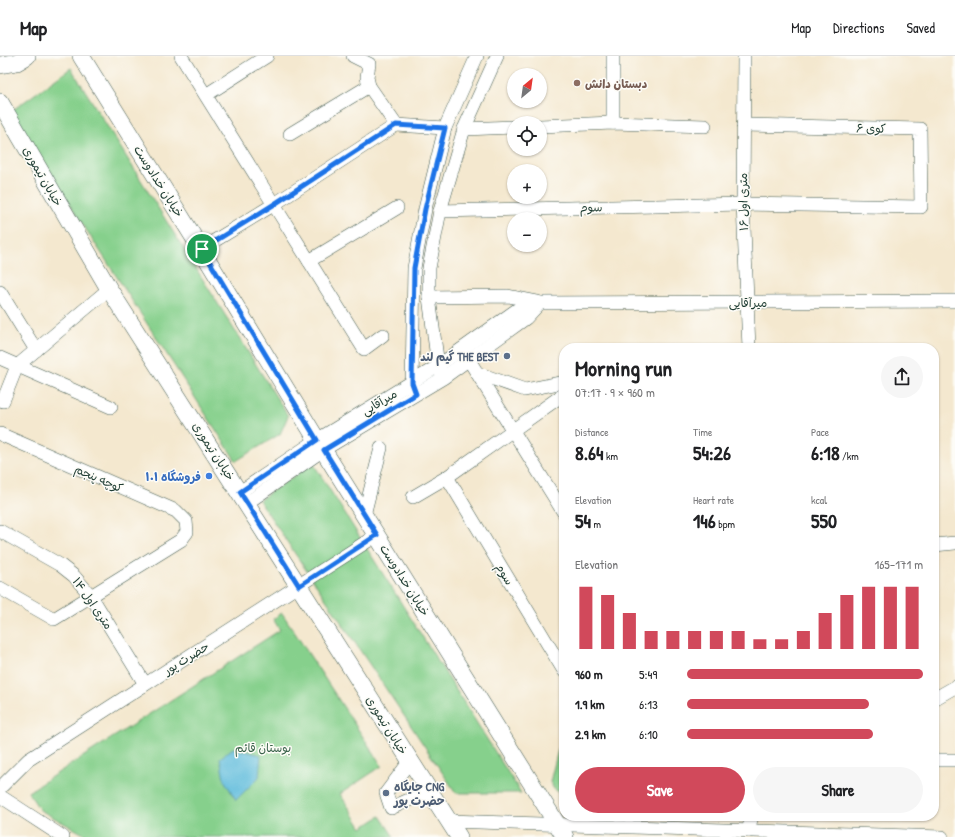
<!DOCTYPE html>
<html lang="en">
<head>
<meta charset="utf-8">
<style>
	body { margin:0; font-family:"Patrick Hand","Playpen Sans Arabic",sans-serif; background:#f6f6f6; color:#202124; height:100vh; display:flex; flex-direction:column; font-size:15px; white-space:nowrap }
	* { box-sizing:border-box; margin:0 }
	p { font-size:13px; color:#757577 }
	.icon { flex:none; width:22px; height:22px; fill:none; stroke:currentColor; stroke-width:2; stroke-linecap:round; stroke-linejoin:round }
	.map { position:relative; flex:1; overflow:hidden }
	.side { position:absolute; left:559px; top:287px; width:380px; height:478px; display:flex; flex-direction:column; background:#fff; border-radius:16px; box-shadow:0 1px 3px #0004 }
	.side>* { flex:none }
	.needle { width:26px; rotate:29deg }
	.tools { position:absolute; left:507px; top:12px; display:grid; gap:8px }
	.tools a { display:grid; place-items:center; width:40px; height:40px; border-radius:50%; background:#fff; box-shadow:0 1px 3px #0004; font-size:20px }
	.pin { position:absolute; display:grid; place-items:center; width:34px; height:34px; color:#fff; margin:-17px; border:2px solid #fff; border-radius:50%; box-shadow:0 1px 4px #0007 }
	.round { display:grid; place-items:center; flex:none; width:42px; height:42px; border-radius:21px; background:#f6f6f6 }
	.overview { display:flex; align-items:center; justify-content:space-between; height:68px; padding:0 16px }
	h1 { font-size:22px; font-weight:700; line-height:30px }
	.figures { display:grid; grid-template-columns:repeat(3,1fr); gap:6px; height:68px; padding:4px 16px }
	.figures div { display:grid; align-content:center }
	.figures b { font-size:20px; font-weight:700 }
	.figures small { font-size:11px; font-weight:400 }
	.figures p { font-size:11px }
	.chart { height:112px; padding:8px 16px }
	.chart p { display:flex; justify-content:space-between }
	.chart svg { width:100%; height:72px; margin-top:4px; stroke:#d1495b; stroke-width:6 }
	.primary-button { display:flex; gap:8px; margin-top:auto; padding:8px 16px }
	.primary-button a { flex:1; height:46px; border-radius:24px; background:#d1495b; color:#fff; font-size:16px; font-weight:700; line-height:46px; text-align:center }
	.primary-button a+a { background:#f6f6f6; color:#202124 }
	ul { padding:0 16px; list-style:none; font-size:13px }
	li { display:grid; grid-template-columns:64px 48px 1fr; align-items:center; height:30px }
	li i { height:10px; border-radius:5px; background:#d1495b }
	header { display:flex; align-items:center; gap:24px; box-sizing:border-box; height:56px; padding:0 20px; background:#fff; border-bottom:1px solid #e0e0e0 }
	header strong { font-size:19px }
	nav { display:flex; gap:22px; margin-inline-start:auto; font-size:14px }
	.map>svg:first-child { display:block }
</style>
</head>
<body>
<header>
<strong>Map</strong>
<nav><a>Map</a><a>Directions</a><a>Saved</a></nav>
</header>
<div class="map">
<svg width="955" height="781" viewBox="0 0 955 781">
	<rect width="100%" height="100%" fill="#fdfcf7"/>
	<filter id="ink" filterUnits="userSpaceOnUse"><feTurbulence type="fractalNoise" baseFrequency=".025" numOctaves="2"/><feDisplacementMap in="SourceGraphic" scale="8" xChannelSelector="R" yChannelSelector="G"/><feConvolveMatrix kernelMatrix="1 2 1 2 8 2 1 2 1" color-interpolation-filters="sRGB"/></filter>
	<filter id="wash" filterUnits="userSpaceOnUse"><feTurbulence type="fractalNoise" baseFrequency=".012" numOctaves="4" result="noise"/><feDisplacementMap in="SourceGraphic" scale="16" xChannelSelector="R" yChannelSelector="G"/><feGaussianBlur stdDeviation="0.9" result="paint"/><feColorMatrix in="noise" values="0 0 0 0 0 0 0 0 0 0 0 0 0 0 0 0 0 1.4 0 .05"/><feComposite in="paint" operator="in"/></filter>
	<g filter="url(#wash)">
		<rect width="100%" height="100%" fill="#f4e8cf"/>
		<!-- green -->
		<g fill="#86d08c" stroke="#528660">
			<path d="M71 12 288 360 280 378 236 405 10 56Z"/>
			<path d="M313 407 521 737H456L259 444Z"/>
			<path d="M282 557 382 710 340 738 362 772 380 760 394 781H89L40 754 28 736 280 574 273 563Z"/>
			<path d="M564 670V739L554 733 550 726Z"/>
		</g>
		<!-- water -->
		<path fill="#5ebcdc" stroke="#3e7c88" d="M233 692 261 699 259 721 236 744 224 724 220 702Z"/>
	</g>
	<g filter="url(#ink)">
		<g fill="none" stroke-linecap="round" stroke-linejoin="round">
			<!-- minor casing -->
			<g stroke="#3f574b" stroke-width="14">
				<g id="minor">
					<path d="M181 0 364 293 383 279"/>
					<path d="M353 0 369 8 367 21 369 30"/>
					<path d="M744 0 743 148 749 292"/>
					<path d="M206 39 267 0"/>
					<path d="M613 67V0"/>
					<path d="M540 70 613 67 705 70"/>
					<path d="M464 73 514 71"/>
					<path d="M290 78 369 30 396 69 445 72"/>
					<path d="M440 155 743 148 921 151 920 73 743 69"/>
					<path d="M201 193 273 149 396 69"/>
					<path d="M309 205 397 152"/>
					<path d="M0 236 36 294"/>
					<path d="M429 241 508 240 538 246"/>
					<path d="M464 296 564 457"/>
					<path d="M0 302 111 351"/>
					<path d="M441 316 438 310 429 241V212L440 155 464 73 497 0"/>
					<path d="M477 317 525 334 564 326"/>
					<path d="M414 333 412 327 414 212 425 153 445 72 477 0"/>
					<path d="M3 345 17 310 109 233"/>
					<path d="M0 378 176 455 186 465 187 476 181 484 54 563 0 532"/>
					<path d="M447 421 564 615"/>
					<path d="M240 436 317 384 438 310 518 253 540 247 955 245"/>
					<path d="M413 441 447 421 564 338"/>
					<path d="M247 447 323 394 443 322 526 262 539 248"/>
					<path d="M364 459 381 392"/>
					<path d="M0 475 60 509 74 520 91 540 145 628"/>
					<path d="M934 489 955 487"/>
					<path d="M934 643 955 631"/>
					<path d="M934 704H955"/>
					<path d="M410 705 386 737 391 752 429 735"/>
					<path d="M0 732 28 704 377 479"/>
					<path d="M0 740 63 781"/>
					<path d="M449 765 942 781"/>
					<path d="M748 775 752 760"/>
				</g>
			</g>
			<!-- major casing -->
			<g stroke="#3f574b" stroke-width="18">
				<g id="major">
					<path d="M81 0 201 193 317 384 565 781"/>
					<path d="M0 9 17 6 27 0"/>
					<path d="M0 46 109 233 459 781"/>
				</g>
			</g>
			<!-- minor -->
			<use href="#minor" stroke="#fff" stroke-width="13"/>
			<!-- major -->
			<use href="#major" stroke="#fff" stroke-width="17"/>
		</g>
	</g>
	<g fill="none" stroke-linecap="round" stroke-linejoin="round" filter="url(#ink)">
		<!-- route casing -->
		<g stroke="#fff" stroke-width="8">
			<path id="route" d="M396 69 445 72 425 153 414 212 412 327 416 338 324 394 377 479 299 530 240 436 317 384 202 193 273 149Z"/>
		</g>
		<!-- route -->
		<use href="#route" stroke="#1a73e8" stroke-width="5"/>
	</g>
	<!-- markers -->
	<circle fill="#8d6e63" stroke="#fdfcf7" stroke-width="1.5" cx="577" cy="27" r="4"/>
	<g fill="#5c6f8a" stroke="#fdfcf7" stroke-width="1.5">
		<circle cx="507" cy="300" r="4"/>
		<circle cx="386" cy="737" r="4"/>
	</g>
	<circle fill="#3f7fe0" stroke="#fdfcf7" stroke-width="1.5" cx="209" cy="420" r="4"/>
	<g text-anchor="middle" dominant-baseline="central" stroke-width="3" stroke-linejoin="round" paint-order="stroke">
		<!-- education labels -->
		<g font-size="12" font-weight="bold" fill="#785e54" stroke="#fdfcf7" text-anchor="start">
			<text x="585" y="27">دبستان دانش</text>
		</g>
		<!-- street labels -->
		<g font-size="12" fill="#1f3d34" stroke="#fdfcf7">
			<text transform="translate(871 72) rotate(1)">کوی ۶</text>
			<text transform="translate(43 120) rotate(60)">خیابان تیموری</text>
			<text transform="translate(159 125) rotate(58)">خیابان خدادوست</text>
			<text transform="translate(743 146) rotate(-91)">۱۶ متری اول</text>
			<text transform="translate(591 151) rotate(-1)">سوم</text>
			<text x="748" y="246">میرآقایی</text>
			<text transform="translate(379 346) rotate(-31)">میرآقایی</text>
			<text transform="translate(214 395) rotate(57)">خیابان تیموری</text>
			<text transform="translate(99 422) rotate(24)">کوچه پنجم</text>
			<text transform="translate(505 518) rotate(59)">سوم</text>
			<text transform="translate(405 524) rotate(58)">خیابان خدادوست</text>
			<text transform="translate(93 547) rotate(55)">۱۴ متری اول</text>
			<text transform="translate(186 602) rotate(-32)">حضرت پور</text>
			<text transform="translate(387 669) rotate(58)">خیابان تیموری</text>
		</g>
		<!-- service labels -->
		<g font-size="12" font-weight="bold" fill="#4e5e75" stroke="#fdfcf7" text-anchor="end">
			<text x="499" y="300">گیم لند THE BEST</text>
			<text x="394" y="730" text-anchor="start">جایگاه CNG<tspan x="394" dy="14">حضرت پور</tspan></text>
		</g>
		<!-- shop labels -->
		<g font-size="12" font-weight="bold" fill="#366cbe" stroke="#fdfcf7" text-anchor="end">
			<text x="201" y="420">فروشگاه ۱۰۱</text>
		</g>
		<!-- park labels -->
		<g font-size="12" fill="#39624a" stroke="#fdfcf7">
			<text x="263" y="691">بوستان قائم</text>
		</g>
	</g>
</svg>
<div class="tools">
<a><svg class="needle" viewBox="-14 -14 28 28"><path d="M0-13l5 13h-10z" fill="#e53935"/><path d="M0 13l5-13h-10z" fill="#757577"/></svg></a>
<a><svg class="icon" aria-label="locate" viewBox="0 0 24 24"><circle cx="12" cy="12" r="6"/><path d="M12 2v4M12 18v4M2 12h4M18 12h4"/></svg></a>
<a>+</a>
<a>−</a>
</div>
<div class="pin" style="left:202px;top:193px;background:#1e9e55"><svg class="icon" aria-label="arrive" viewBox="0 0 24 24"><path d="M6 21V4h12l-3 4 3 4H6"/></svg></div>
<section class="side">
<div class="overview"><div><h1>Morning run</h1><p>07:17 · 9 × 960 m</p></div><a class="round"><svg class="icon" aria-label="share" viewBox="0 0 24 24"><path d="M12 15V3M7 8l5-5 5 5M5 13v7h14v-7"/></svg></a></div>
<div class="figures">
<div><p>Distance</p><b>8.64<small> km</small></b></div>
<div><p>Time</p><b>54:26</b></div>
<div><p>Pace</p><b>6:18<small> /km</small></b></div>
</div>
<div class="figures">
<div><p>Elevation</p><b>54<small> m</small></b></div>
<div><p>Heart rate</p><b>146<small> bpm</small></b></div>
<div><p>kcal</p><b>550</b></div>
</div>
<div class="chart"><p><span>Elevation</span>165–171 m</p>
<svg viewBox="0 0 160 44" preserveAspectRatio="none"><path d="M5 44V6M15 44V11M25 44V22M35 44V33M45 44V33M55 44V33M65 44V33M75 44V33M85 44V38M95 44V38M105 44V33M115 44V22M125 44V11M135 44V6M145 44V6M155 44V6"/></svg>
</div>
<ul>
<li><b>960 m</b>5:49<i style="width:100%"></i></li>
<li><b>1.9 km</b>6:13<i style="width:77%"></i></li>
<li><b>2.9 km</b>6:10<i style="width:79%"></i></li>
</ul>
<div class="primary-button"><a>Save</a><a>Share</a></div>
</section>
</div>
</body>
</html>
